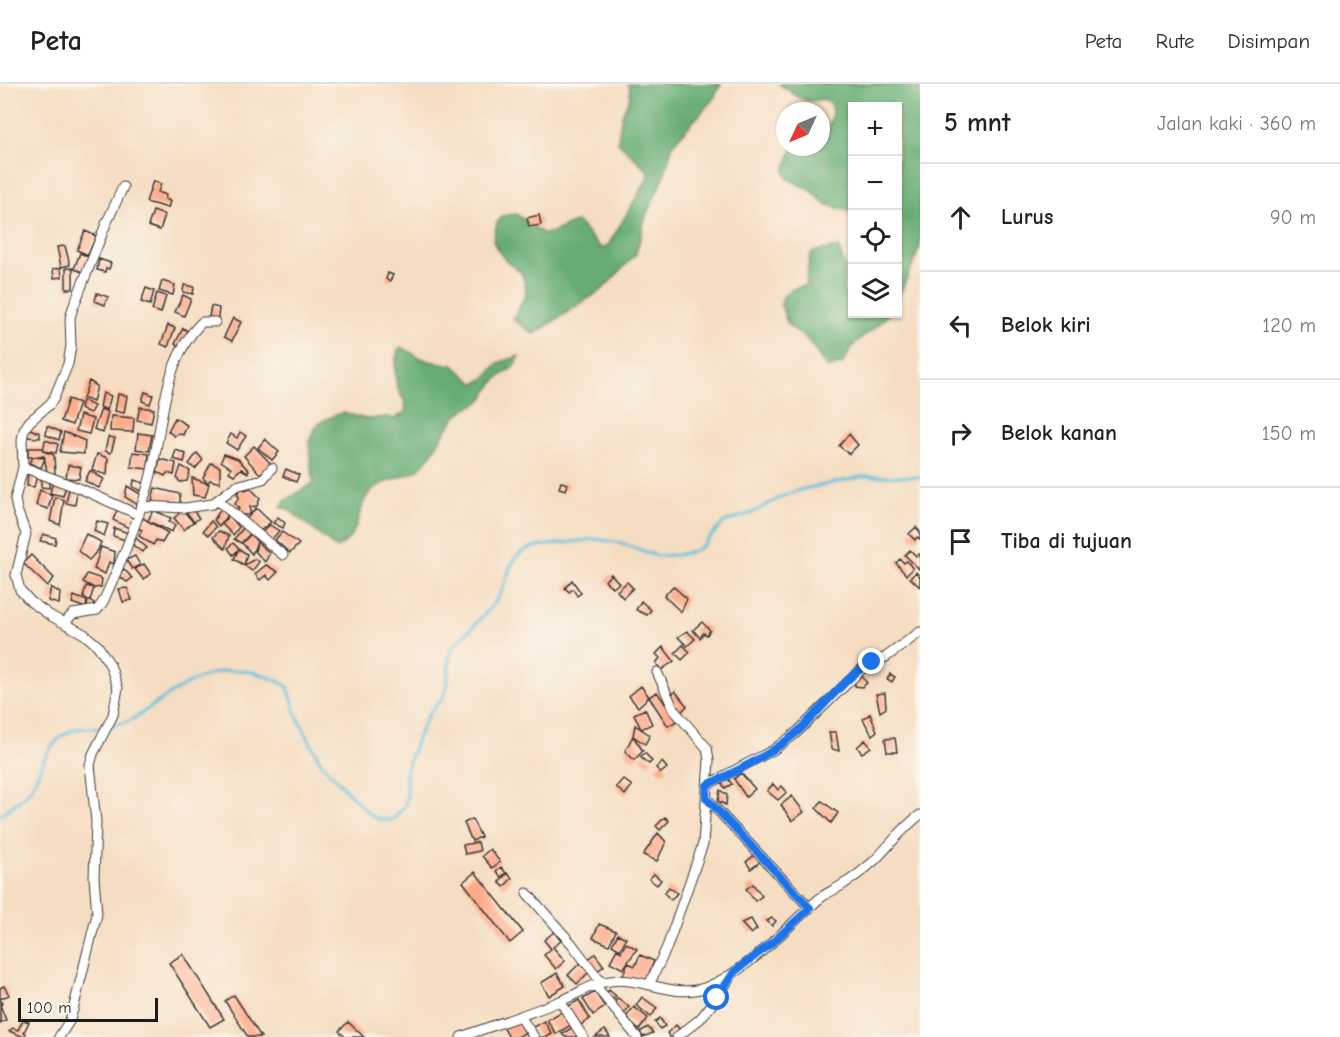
<!DOCTYPE html>
<html lang="id">
<head>
<meta charset="utf-8">
<style>
  body { margin:0; font-family:"Comic Neue",sans-serif; background:#f2f2f2; color:#222 }
  .controls { position:absolute; right:18px; top:18px; display:grid; overflow:hidden; border-radius:0px; box-shadow:0 2px 4px #0004 }
  .controls button { width:54px; height:54px; display:grid; place-items:center; padding:0; border:0; border-bottom:2px solid #e0e0e0; background:#fff; color:#222; font:30px sans-serif }
  .compass { position:absolute; left:776px; top:18px; width:54px; height:54px; border-radius:50%; background:#fff; box-shadow:0 2px 4px #0004; rotate:226deg }
  .scale { position:absolute; left:18px; bottom:15px; width:140px; box-sizing:border-box; padding-left:6px; border:3px solid #1c1c1c; border-top:0; font-size:16px; line-height:21px; white-space:nowrap; color:#1c1c1c; -webkit-text-stroke:4px #fbf7ec; paint-order:stroke }
  .stop { position:absolute; width:18px; height:18px; margin:-14px; border:4px solid #1a73e8; border-radius:50%; background:#fff }
  .stop.end { background:#1a73e8; border-color:#fff; box-shadow:0 2px 6px #0008 }
  .list { margin:0; padding:0; list-style:none }
  h2 { display:flex; justify-content:space-between; align-items:center; height:78px; margin:0; padding:0 24px; font-size:26px }
  h2 small { font-size:20px; font-weight:400; color:#767676 }
  .list li { display:grid; grid-template-columns:39px 1fr auto; gap:18px; align-items:center; box-sizing:border-box; height:108px; padding:0 24px; border-top:2px solid #e0e0e0 }
  .list b { display:block; font-size:22px; white-space:nowrap }
  .list em { font-size:20px; font-style:normal; color:#767676 }
  .icon { flex:none; width:33px; height:33px; fill:none; stroke:currentColor; stroke-width:2; stroke-linecap:round; stroke-linejoin:round }
  .map { position:relative; flex:none; width:920px; height:953px; overflow:hidden }
  header { display:flex; align-items:center; gap:36px; box-sizing:border-box; height:84px; padding:0 30px; background:#fff; border-bottom:2px solid #e0e0e0 }
  header strong { font-size:28px }
  nav { display:flex; gap:33px; margin-inline-start:auto; font-size:21px }
  main { display:flex }
  aside { flex:1; background:#fff }
  .map>svg:first-child { display:block }
</style>
</head>
<body>
<header>
<strong>Peta</strong>
<nav><a>Peta</a><a>Rute</a><a>Disimpan</a></nav>
</header>
<main>
<div class="map">
<svg width="920" height="953" viewBox="0 0 920 953">
  <rect width="100%" height="100%" fill="#fbf7ec"/>
  <filter id="ink" filterUnits="userSpaceOnUse"><feTurbulence type="fractalNoise" baseFrequency=".0167" numOctaves="2"/><feDisplacementMap in="SourceGraphic" scale="12" xChannelSelector="R" yChannelSelector="G"/><feConvolveMatrix kernelMatrix="1 2 1 2 8 2 1 2 1" color-interpolation-filters="sRGB"/></filter>
  <filter id="wash" filterUnits="userSpaceOnUse"><feTurbulence type="fractalNoise" baseFrequency=".008" numOctaves="4" result="noise"/><feDisplacementMap in="SourceGraphic" scale="24" xChannelSelector="R" yChannelSelector="G"/><feGaussianBlur stdDeviation="1.35" result="paint"/><feColorMatrix in="noise" values="0 0 0 0 0 0 0 0 0 0 0 0 0 0 0 0 0 1.4 0 .05"/><feComposite in="paint" operator="in"/></filter>
  <g filter="url(#wash)">
    <rect width="100%" height="100%" fill="#f5ddc1"/>
    <path fill="#66ac73" stroke="#416448" stroke-width="1.5" d="M628,0H721L714,14L673,60L663,95L646,131L636,170L603,205L534,250L513,235C522,213 532,215 521,188C508,181 499,170 493,157L497,139L502,132L516,130L544,150C556,149 565,140 577,138L602,165L609,160L647,96L648,87L618,58C619,48 620,37 623,28C628,17 633,12 628,0Z
      M779,0H920V163L898,215V22H852V128L825,120L812,107L788,95L784,88L793,63H821V54L827,51L832,29L831,20L823,15C801,21 796,10 779,0Z
      M838,163L845,182L843,208L850,213L852,211V230H889L872,246L855,259L842,280L827,284L809,257L788,241L781,221L783,213L791,206L806,201C808,190 807,178 812,168Z
      M402,263L418,273L429,277L453,281L475,300L485,294L498,279L519,272C517,286 502,288 495,297C489,304 485,314 478,319C473,323 466,323 462,327C442,344 436,371 417,386C403,396 383,395 371,407C355,423 363,452 336,464L288,425L281,423L286,416L313,399C312,375 300,350 326,335C332,333 337,329 344,329C352,330 359,334 367,335C378,336 382,330 394,335L405,328C408,317 401,314 398,305C393,291 395,279 398,265Z"/>
    <g fill="none" stroke-linecap="round" stroke-linejoin="round">
      <path stroke="#5cbedb" stroke-width="3" d="M0,731C12,722 27,713 33,700C43,681 43,669 61,653C73,643 85,644 99,644C108,643 118,640 126,638C138,634 150,623 161,616C204,587 239,573 288,603L297,632L321,679L369,730C378,736 384,737 394,735L405,721L407,712L406,686L418,652L429,629L443,614L446,606L450,571L453,563C467,548 483,534 495,518C512,496 503,473 533,463L595,455L621,459L657,472L677,471L694,467L702,462L724,438L752,429L783,412L799,406L866,392L920,393"/>
    </g>
    <g id="blocks">
      <path fill="#feab8c" d="M153,97L161,100L158,108L166,111L165,115L170,117L168,124L146,118Z
        M153,127L165,131L160,146L148,142Z
        M539,131L541,141L529,143L527,134Z
        M85,147L96,152L88,171L77,166Z
        M65,162L70,181L61,183L57,163Z
        M80,169L89,173L83,188L74,185Z
        M99,175L111,179L109,185L106,184L105,188L97,186Z
        M61,184L62,193L54,194L53,185Z
        M66,184H73V205H66Z
        M388,189L393,191L390,197L386,195Z
        M162,197L175,201L173,211L159,207Z
        M184,201L194,203L193,210L183,208Z
        M146,204L154,207L150,221L141,218Z
        M97,209L108,213L105,221L95,217Z
        M157,209L166,212L161,229L152,226Z
        M183,211L191,215L184,232L175,228Z
        M211,222L219,224L218,234L209,233Z
        M233,234L241,238L232,257L224,253Z
        M168,241L175,244L168,263L161,260Z
        M183,244L188,247L181,263L175,260Z
        M89,297L97,302L93,318L83,314Z
        M145,308L153,311L150,320L142,317Z
        M103,309L111,312L107,326L100,323Z
        M118,310L127,312L124,329L115,327Z
        M68,315L79,319L72,341L61,337Z
        M82,316L94,322L90,329L80,325Z
        M140,323L154,325L151,339L137,336Z
        M101,325L108,328L103,349L94,345Z
        M80,331L93,335L89,350L76,347Z
        M111,332L134,334L133,348L110,347Z
        M175,334L187,341L183,351L178,349L174,352L168,347Z
        M47,342L61,348L59,356L46,351Z
        M28,344L40,349V354L26,353Z
        M64,348L85,357L84,370L60,368Z
        M240,348L246,352L237,366L226,359L231,350L237,354Z
        M138,349L152,351L149,367L136,365Z
        M849,350L858,361L849,370L839,362Z
        M108,353L115,354L111,369L105,367Z
        M265,355L279,368L272,376L258,364Z
        M45,356L58,360L56,369L43,367L54,371L55,390L47,388L44,372L28,373V364H42L43,367Z
        M254,362L271,380L260,390L244,372Z
        M176,366L186,370L184,378L173,375Z
        M133,368L149,370L148,385L131,383Z
        M197,369L203,376L195,385L189,380Z
        M97,370L108,374L107,391L92,386Z
        M224,370L238,375L249,387L248,389L241,385L234,391L229,388L231,384L221,377Z
        M33,373L45,374L41,384L29,379Z
        M160,375L176,379L174,391L167,389L165,392L157,388Z
        M211,379L220,383V399L210,396L208,399L203,394Z
        M68,381L81,383L79,395L66,394Z
        M181,382L190,387L187,397L180,398L177,394Z
        M286,385L299,391L296,398L283,392Z
        M28,387L37,392L34,403L27,402Z
        M90,387L104,395L99,404L85,397Z
        M41,392L50,395L49,404L41,403Z
        M192,394L209,400L205,413L193,411Z
        M134,396L147,400L144,408L133,403Z
        M53,397L66,401L63,412L50,409Z
        M561,398L568,400L566,406L559,404Z
        M127,402L142,411L138,421L125,413Z
        M241,403L245,406L250,404L260,414L257,422L250,423V431L256,424L271,438L260,447L246,435L250,431H242L237,427L239,425L235,420L239,413L237,410Z
        M155,404L180,410V421L156,419L152,416Z
        M69,405L77,407L75,421L66,419Z
        M40,406L52,411L48,425L36,421Z
        M55,413L64,416L60,441L50,437Z
        M222,423L228,430L219,442L214,436Z
        M118,424L135,432L129,444L113,436Z
        M192,425L199,434L194,438L187,429Z
        M153,426L171,434L169,438L175,441L172,448L148,437Z
        M183,426L193,438L184,446L174,434Z
        M229,431L239,443L233,451L222,440Z
        M278,433L285,439L283,444L273,439Z
        M143,434L168,449L162,459L156,456L153,461L139,452L142,446L137,444Z
        M97,437L108,440L104,452L94,447Z
        M211,437L216,443L209,451L203,447Z
        M270,441L279,447L270,457L262,448Z
        M244,443L250,450L241,459L234,455Z
        M916,443L920,448V455L917,453L915,456L909,450Z
        M114,444L128,449L125,456L113,452Z
        M219,447L229,452L225,465L213,453Z
        M282,448L299,460L290,469L275,456Z
        M43,450L56,454L55,460L40,457Z
        M86,450L101,458L98,466L89,476L78,467Z
        M251,450L257,458L252,470L242,459Z
        M136,454L147,464L142,468L133,461Z
        M257,458L270,469L265,478L255,467Z
        M233,459L239,465L233,471L228,464Z
        M101,463L115,468L114,480L109,478L105,490L94,485Z
        M239,465L247,470L244,481L234,475Z
        M910,466L916,472L919,470L920,471V486L905,471Z
        M31,471L54,494L47,502L23,479Z
        M135,472L140,481L132,485L126,476Z
        M255,475L259,478L252,487L244,481Z
        M900,475L904,479L907,477L913,485L906,491L896,479Z
        M144,480L151,490L143,495L135,485Z
        M266,481L278,488L270,496L266,491L260,496L255,490Z
        M124,485L132,494L127,498L117,491Z
        M916,488L920,493V503L910,494Z
        M87,490L102,495L101,503L94,504L83,498Z
        M611,490L619,499L613,504L605,497Z
        M572,496L581,509L577,512L573,505L569,508L565,504Z
        M627,498L633,504L623,514L617,507Z
        M86,502L94,504L90,516H88L94,519L93,525L87,522L88,516L83,513Z
        M673,502L687,515L681,528L664,512Z
        M51,503L60,509L59,520L48,517Z
        M127,504L132,516L123,518L119,505Z
        M74,512L87,517L86,524L72,519Z
        M641,517L651,526L647,531L636,526Z
        M702,538L710,546L707,551L703,549L700,554L693,546Z
        M687,547L695,555L687,562L678,553Z
        M683,561L690,568L682,576L675,569Z
        M663,563L674,577L661,586L656,579L660,574L656,570Z
        M890,590L895,593L892,598L887,595Z
        M861,591L867,599L862,603L855,602V596Z
        M641,602L649,613L657,608L677,637L668,642L649,613L638,623L629,612Z
        M675,607L687,622L680,629L671,612Z
        M885,609L886,624L880,628L876,610Z
        M645,625L652,640L641,645L650,651L645,660L633,652L635,641L641,645L634,630Z
        M870,630L877,647L872,651L863,635Z
        M829,648H836L839,667L832,665Z
        M633,652L643,667L634,676L625,667Z
        M895,654L897,668H887L885,655Z
        M865,656L871,663L862,669L857,663Z
        M645,669L652,677L649,680L640,673Z
        M662,678L667,684L661,689L656,684Z
        M741,689L755,705L746,713L734,695Z
        M623,695L632,702L625,711L616,703Z
        M728,695L732,700L725,704L721,698Z
        M773,700L778,706L782,702L787,708L778,716L767,707Z
        M720,706L727,711L726,721L718,717Z
        M792,712L804,728L792,737L781,721Z
        M822,717L838,729L831,739L816,724Z
        M665,733L669,737L660,746L656,742Z
        M472,735L481,753L472,757L464,739Z
        M658,749L666,758L657,777L643,771Z
        M478,758L480,767L465,770L463,761Z
        M490,765L500,778L492,784L482,772Z
        M756,770L762,776L751,785L746,778Z
        M501,783L506,789L501,793L496,787Z
        M475,788L523,848L510,859L463,798Z
        M507,789L512,794L504,803L499,798Z
        M654,790L661,796L657,801L649,795Z
        M753,800L762,812L755,817L746,805Z
        M669,803L677,809L671,816L664,809Z
        M772,834L776,837L772,842L767,837Z
        M751,835L757,845L751,850L741,839Z
        M599,840L616,847L609,861L593,854Z
        M554,848L561,857L553,863L565,877L556,885L544,871L551,865L544,856Z
        M618,850L626,854L620,866L612,861Z
        M626,859L637,865L623,885L610,878L617,865L621,868Z
        M183,870L224,935L210,943L169,879Z
        M595,870L604,882L596,888L587,876Z
        M640,871L654,877L645,900L623,891L628,879L635,882Z
        M580,879L589,888L577,900L568,891Z
        M557,889L565,902L549,912L541,899Z
        M4,902L9,911L0,915L2,920L0,921V904Z
        M609,906L616,912L611,918L604,913Z
        M595,908L605,923L593,931L583,915Z
        M234,911L261,953H248L225,917Z
        M642,913L657,924L651,933L636,921Z
        M618,914L629,923L624,930L612,921Z
        M579,916L590,935L579,942L567,923Z
        M0,921L6,936L0,939Z
        M634,923L648,934L639,946L625,934Z
        M563,927L571,941L556,950L547,936Z
        M660,934L665,942L660,945L655,938Z
        M518,935L525,949L517,953H509L503,943Z
        M23,936L29,938L24,948L26,949L24,953L9,947L13,944L18,946Z
        M544,937L552,950L547,953H539L533,943Z
        M348,938L364,953H345L339,947Z
        M676,941L681,947L674,953H670L667,949Z
        M573,943L579,953H565L562,950Z
        M648,943L653,949L643,953L640,948Z
        M605,946L610,953H595Z"/>
    </g>
  </g>
  <g filter="url(#ink)">
    <use href="#blocks" fill-opacity="0" stroke="#3d3935" stroke-width="1.5"/>
    <g fill="none" stroke-linecap="round" stroke-linejoin="round">
      <g stroke="#3d3935" stroke-width="11">
        <path id="minor" d="M23,383L81,405L139,431
          M218,417L283,471
          M142,422L185,424L212,420L236,402L263,395L272,384
          M64,539L73,530L97,526L103,518C120,481 136,442 148,402C164,348 159,280 202,238H215
          M707,701L773,666L795,650L864,583L886,573L920,548
          M706,714L810,824
          M527,809L572,860L601,898
          M595,901L637,953
          M649,901L667,863L703,760L709,676L707,664L674,626L657,588
          M560,917L583,953
          M520,932L534,953
          M59,953L70,936L74,922L97,830L94,794L96,738L90,681L93,670L113,631L118,604L110,581L98,562L84,550L51,532L31,518L20,506L16,491L26,450L17,426L15,415L23,383L22,356L24,346L29,338L50,320L54,314L68,280L71,262L70,234L73,224L106,140L123,103
          M461,953C494,941 528,930 560,917C577,911 592,899 610,897C644,892 675,917 709,902C752,884 784,845 819,815C826,809 835,806 842,801C854,794 865,785 875,776C890,761 902,744 920,731
          M677,953L700,935L717,914L732,890"/>
      </g>
      <use href="#minor" stroke="#fff" stroke-width="9"/>
    </g>
  </g>
  <g fill="none" stroke-linecap="round" stroke-linejoin="round" filter="url(#ink)">
    <path stroke="#1a73e8" stroke-width="8" d="M717,914L734,888L774,857L810,824L706,714L707,701C737,687 768,672 795,650C817,631 848,589 872,578"/>
  </g>
</svg>
<div class="controls">
<button>+</button>
<button>−</button>
<button><svg class="icon" aria-label="locate" viewBox="0 0 24 24"><circle cx="12" cy="12" r="6"/><path d="M12 2v4M12 18v4M2 12h4M18 12h4"/></svg></button>
<button><svg class="icon" aria-label="layers" viewBox="0 0 24 24"><path d="M12 4l9 5-9 5-9-5zM3 14l9 5 9-5"/></svg></button>
</div>
<svg class="compass" viewBox="-18 -18 36 36"><path d="M0-13l5 13h-10z" fill="#e53935"/><path d="M0 13l5-13h-10z" fill="#767676"/></svg>
<div class="scale">100 m</div>
<div class="stop" style="left:717px;top:914px"></div>
<div class="stop end" style="left:872px;top:578px"></div>
</div>
<aside>
<h2>5 mnt<small>Jalan kaki · 360 m</small></h2>
<ul class="list">
<li><svg class="icon" aria-label="ahead" viewBox="0 0 24 24"><path d="M12 20V5M6 11l6-6 6 6"/></svg><div><b>Lurus</b></div><em>90 m</em></li>
<li><svg class="icon" aria-label="left" viewBox="0 0 24 24"><path d="M17 20v-9H6M10 6l-5 5 5 5"/></svg><div><b>Belok kiri</b></div><em>120 m</em></li>
<li><svg class="icon" aria-label="right" viewBox="0 0 24 24"><path d="M7 20v-9h11M14 6l5 5-5 5"/></svg><div><b>Belok kanan</b></div><em>150 m</em></li>
<li><svg class="icon" aria-label="arrive" viewBox="0 0 24 24"><path d="M6 21V4h12l-3 4 3 4H6"/></svg><div><b>Tiba di tujuan</b></div></li>
</ul>
</aside>
</main>
</body>
</html>
